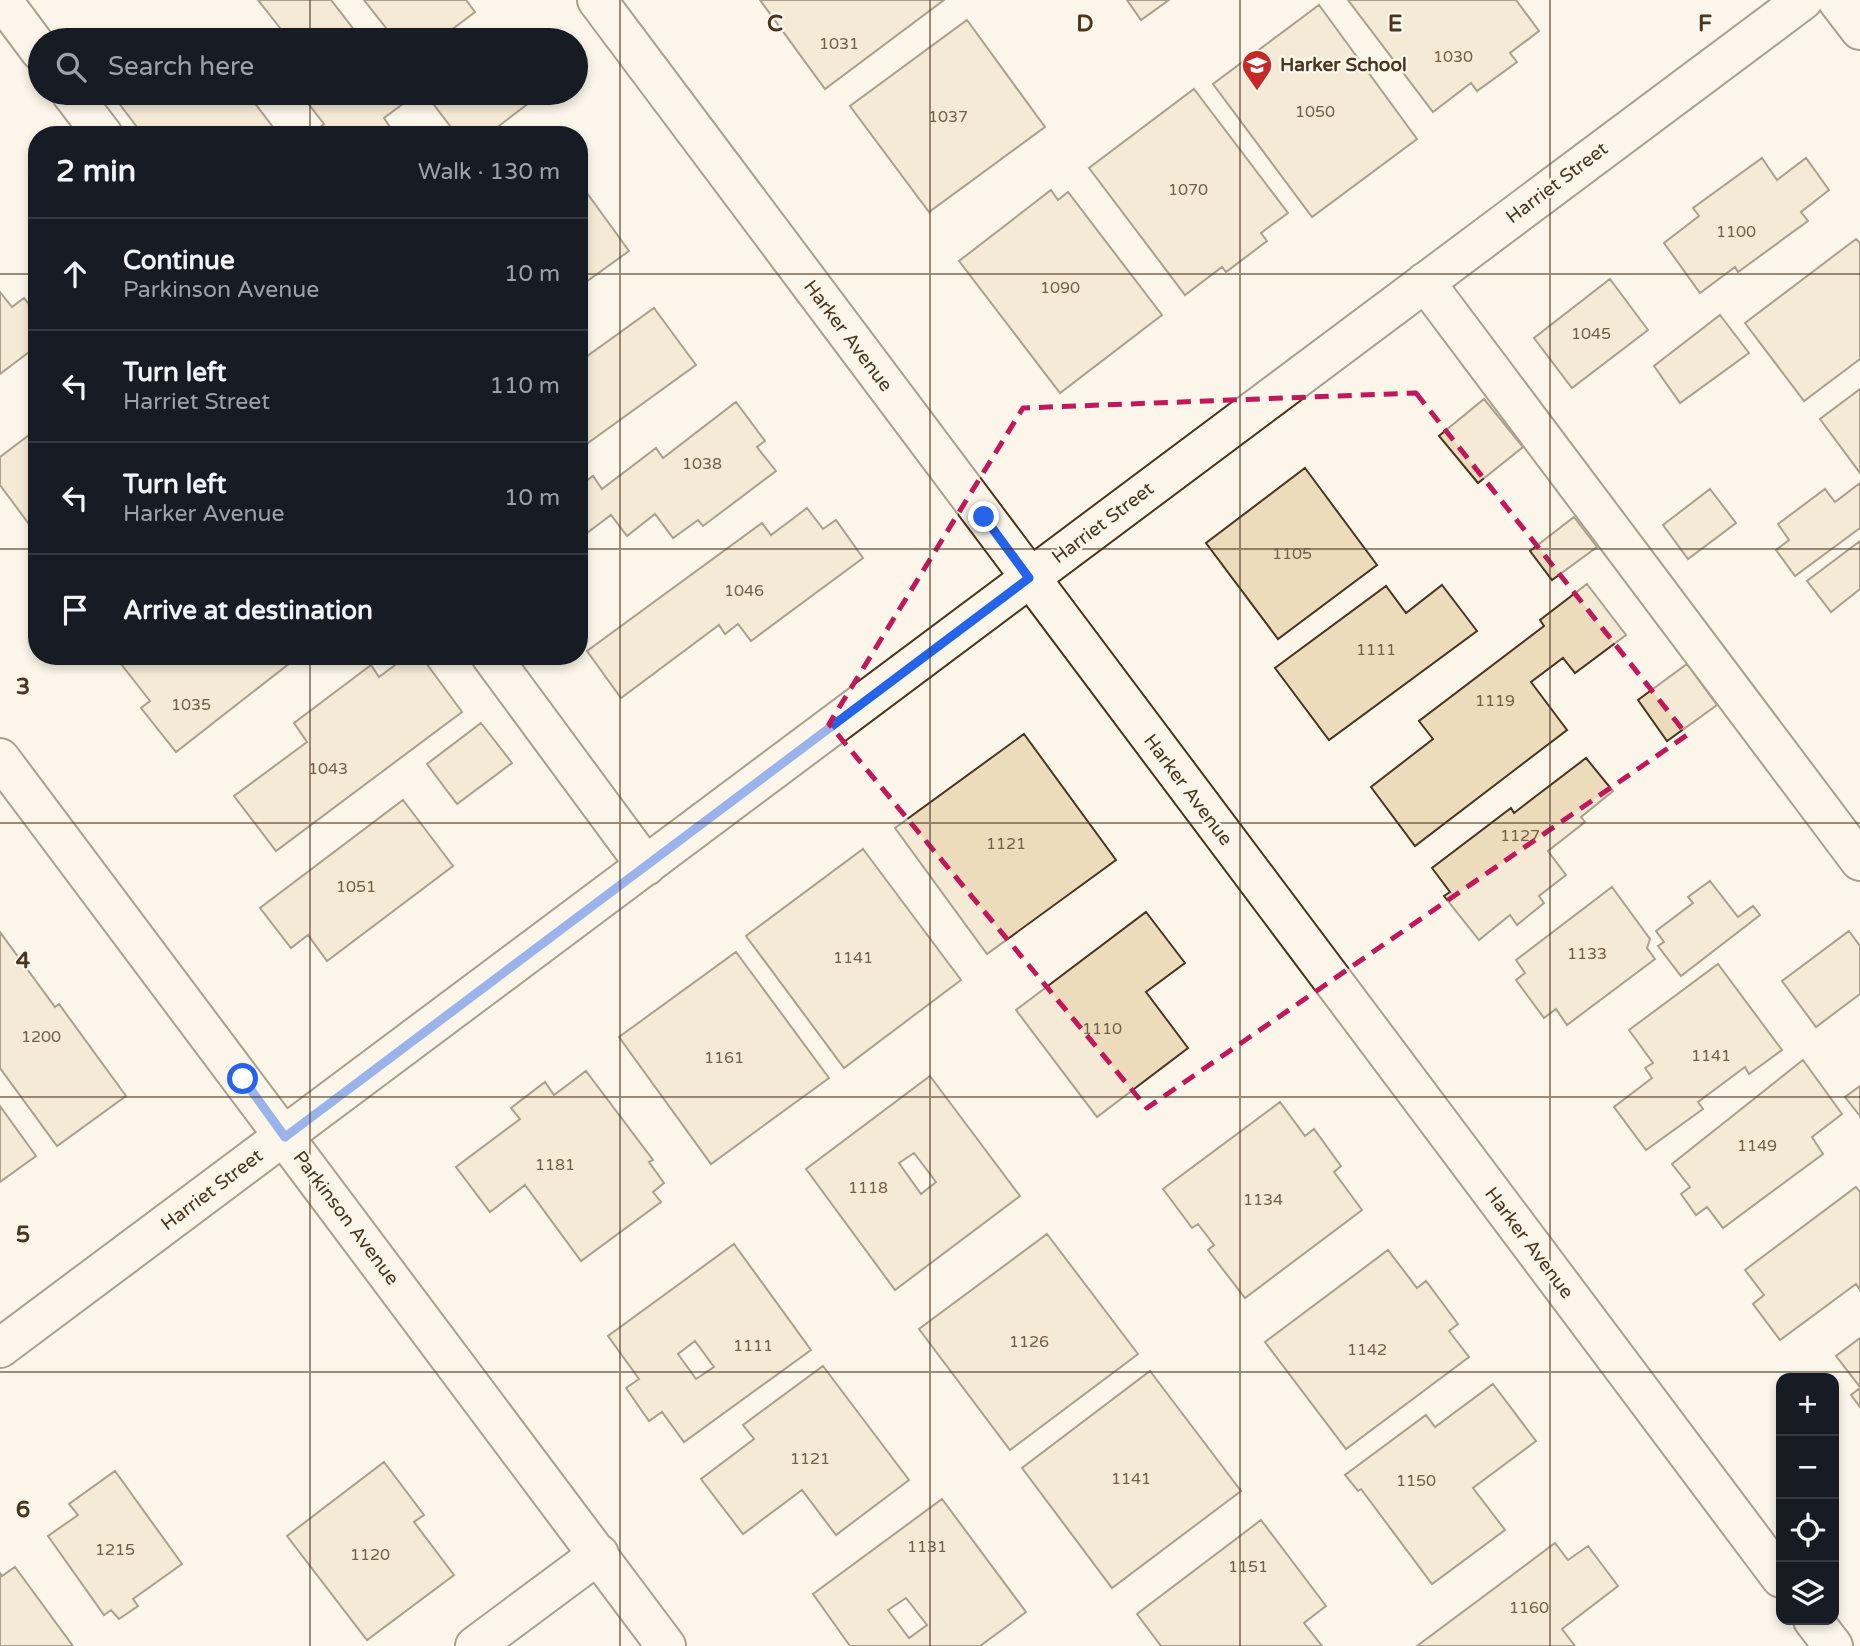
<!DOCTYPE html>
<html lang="en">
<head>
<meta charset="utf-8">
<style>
  body { margin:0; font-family:"Varela Round",sans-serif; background:#20242c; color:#f1f3f6 }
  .controls { position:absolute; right:21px; bottom:21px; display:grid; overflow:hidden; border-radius:14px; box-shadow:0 4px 10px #0003 }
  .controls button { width:63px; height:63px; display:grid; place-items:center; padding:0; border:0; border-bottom:2px solid #363941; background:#171b24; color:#f1f3f6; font:35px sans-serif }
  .stop { position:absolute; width:21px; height:21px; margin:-16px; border:5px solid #2563eb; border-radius:50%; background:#fff }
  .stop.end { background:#2563eb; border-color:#fff; box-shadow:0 2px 7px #0008 }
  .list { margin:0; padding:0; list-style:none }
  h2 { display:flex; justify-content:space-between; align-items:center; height:91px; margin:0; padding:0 28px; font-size:30px }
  h2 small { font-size:23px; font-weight:400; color:#9ea1a6 }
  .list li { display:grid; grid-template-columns:46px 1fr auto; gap:21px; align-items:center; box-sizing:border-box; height:112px; padding:0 28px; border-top:2px solid #363941 }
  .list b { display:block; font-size:26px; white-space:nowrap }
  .list p { margin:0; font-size:23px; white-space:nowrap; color:#9ea1a6 }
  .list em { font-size:23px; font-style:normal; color:#9ea1a6 }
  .icon { flex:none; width:38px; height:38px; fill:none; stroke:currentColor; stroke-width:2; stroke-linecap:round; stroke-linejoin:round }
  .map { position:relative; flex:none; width:1860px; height:1646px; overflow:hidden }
  .search { position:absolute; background:#171b24; box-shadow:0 4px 10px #0003; left:28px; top:28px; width:560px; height:77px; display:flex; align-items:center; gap:18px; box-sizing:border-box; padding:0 24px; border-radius:38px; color:#9ea1a6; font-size:26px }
  .panel { position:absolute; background:#171b24; box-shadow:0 4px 10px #0003; left:28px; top:126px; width:560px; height:539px; border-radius:28px }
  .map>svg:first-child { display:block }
</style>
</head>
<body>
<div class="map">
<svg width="1860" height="1646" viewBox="0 0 1860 1646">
  <rect width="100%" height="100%" fill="#fbf6e9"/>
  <path fill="#ecdcbc" stroke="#4a3520" stroke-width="2" fill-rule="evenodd" d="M258,0H331L362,40H264L280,28Z
    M364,0H466L475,12L438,40H389L382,31L386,28Z
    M760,0H944L825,89Z
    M1127,0H1169L1141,20Z
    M1348,0H1516L1539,31L1510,53L1517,62L1477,91L1471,83L1433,112Z
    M1319,5L1417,139L1312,217L1213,84Z
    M967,20L1045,127L929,212L850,106Z
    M1194,89L1288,213L1261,233L1267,241L1226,272L1222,267L1185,295L1089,168Z
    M122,93H247L279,135H143L115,98Z
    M300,93H402L408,100L384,118L392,130L385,135H310L324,124Z
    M443,93H542L487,135H457L431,101Z
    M1762,158L1777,180L1806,158L1829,190L1801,212L1808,221L1738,272L1735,267L1700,293L1664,243L1699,216L1693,208Z
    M37,169V186L29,175Z
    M579,182L629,251L579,287Z
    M1051,190L1058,200L1068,192L1162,315L1060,393L959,261Z
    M1856,239L1860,243V359L1804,401L1745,323Z
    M1610,279L1648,330L1572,388L1534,338Z
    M0,292L12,307L24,298L37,315V346L0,374Z
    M654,308L696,365L581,448L579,362Z
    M1720,315L1749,353L1680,403L1654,366Z
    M1860,389V473L1820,419Z
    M1484,399L1523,447L1478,483L1439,436Z
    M736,402L765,441L757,447L776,471L703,526L698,520L673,538L655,514L627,536L611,515L579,539V486L593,476L602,489L656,448L663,458Z
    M37,429V535L0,485V457Z
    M1305,468L1377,565L1278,639L1206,543Z
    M1860,483V528L1795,576L1776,550L1789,540L1778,524L1825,489L1835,502Z
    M1710,489L1736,523L1688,559L1663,525Z
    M807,508L823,529L836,520L863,558L751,641L738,624L725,634L719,625L621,698L587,651L762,523L771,535Z
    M1574,517L1597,547L1552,580L1530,551Z
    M1860,541V589L1831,612L1807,581Z
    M1587,584L1626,635L1575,673L1563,658L1531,682L1567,730L1415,846L1371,787L1433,739L1419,721L1544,626L1540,620Z
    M1442,585L1477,631L1329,740L1275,668L1386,586L1406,613Z
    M131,656H299L176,752L141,708L150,701L121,664Z
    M407,656H421L462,712L276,851L234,796L307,742L294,723L371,665L379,677Z
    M1687,664L1717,705L1667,741L1638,700Z
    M481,723L512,763L457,804L427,764Z
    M1024,734L1116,860L987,954L895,828Z
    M1586,758L1613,791L1581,817L1585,822L1548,851L1566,875L1539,896L1544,903L1517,925L1510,915L1479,940L1444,896L1450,892L1432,868L1511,808L1514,813Z
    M403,800L453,866L327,961L308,935L291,948L260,908Z
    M863,849L961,980L844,1068L746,936Z
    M1710,881L1738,917L1753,906L1760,915L1681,976L1658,946L1664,942L1656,931L1693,903L1688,897Z
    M1612,887L1650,939L1647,948L1655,959L1567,1025L1556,1009L1544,1018L1516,980L1525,973L1516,960Z
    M1146,912L1185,963L1146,992L1188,1048L1097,1117L1016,1010Z
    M1849,931L1860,946V994L1816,1027L1782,981Z
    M0,932L55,1007L59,1004L126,1096L57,1146L0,1068Z
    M736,952L829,1078L711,1164L619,1037Z
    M1718,964L1782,1050L1749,1074L1745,1067L1698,1102L1703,1109L1646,1150L1614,1107L1652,1078L1645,1068L1653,1063L1629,1030Z
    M1803,1060L1842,1114L1812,1137L1823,1154L1723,1228L1707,1207L1696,1215L1681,1194L1690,1187L1672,1164Z
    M586,1071L653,1160L649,1162L664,1183L653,1192L661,1202L581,1261L525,1185L490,1212L456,1167L520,1119L511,1108L545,1082L554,1095Z
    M930,1076L1020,1196L895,1290L806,1169ZM914,1153L936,1182L921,1194L899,1163Z
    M1860,1086V1116L1845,1097Z
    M1280,1102L1305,1136L1314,1129L1341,1166L1334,1172L1362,1210L1245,1298L1208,1250L1214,1245L1198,1224L1192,1228L1163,1189Z
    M0,1106L36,1156L0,1182Z
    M1856,1187L1860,1192V1290L1856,1284L1780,1340L1753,1304L1764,1295L1745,1270Z
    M1047,1234L1138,1354L1010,1450L919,1329Z
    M734,1244L811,1350L684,1442L662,1412L649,1421L626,1388L639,1379L608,1336ZM695,1341L714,1367L696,1379L678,1354Z
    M1388,1250L1417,1288L1426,1281L1458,1324L1449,1331L1469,1357L1346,1449L1265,1342Z
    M1860,1338V1387L1836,1356Z
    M823,1366L909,1480L836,1535L802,1490L743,1534L701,1479L754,1439L743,1425Z
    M1150,1371L1241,1491L1112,1588L1022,1468Z
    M1493,1384L1536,1441L1473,1488L1505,1530L1432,1584L1361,1489L1358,1491L1345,1475L1426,1415L1435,1427Z
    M1860,1388V1407L1851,1395Z
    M384,1462L424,1515L414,1522L454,1575L367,1640L287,1536Z
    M115,1471L182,1564L133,1599L138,1606L119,1619L111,1610L104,1615L48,1536L78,1515L69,1504Z
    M942,1499L1026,1612L980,1646H850L813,1594ZM906,1598L927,1625L909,1638L888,1610Z
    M1261,1520L1326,1606L1304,1623L1322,1646H1161L1137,1614Z
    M1555,1543L1568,1560L1588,1546L1618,1586L1562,1629L1575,1646H1417Z
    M15,1567L73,1646H0V1573L2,1576Z"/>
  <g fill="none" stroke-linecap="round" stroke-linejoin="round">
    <g stroke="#4a3520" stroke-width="42">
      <path id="minor" d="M2,0L40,51
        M597,0L1781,1578
        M1837,0L1860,30
        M71,93L103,135
        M1425,282L1860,861
        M491,656L646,866
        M0,758L666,1646
        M0,1348L1803,0
        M1813,1620L1833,1646
        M475,1646L599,1554"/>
    </g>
    <use href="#minor" stroke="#fbf6e9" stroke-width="38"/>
  </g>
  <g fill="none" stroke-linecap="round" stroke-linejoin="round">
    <path stroke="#2563eb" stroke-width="9" d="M243,1079L285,1137L1029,578L984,517"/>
  </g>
  <path d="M0 0H1860V1646H0ZM1416,393L1687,735L1147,1108L829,724L1023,408Z" fill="#fbf6e9" fill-opacity=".55" fill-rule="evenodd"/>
  <path fill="none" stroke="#c2185b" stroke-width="5" stroke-dasharray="14 9" stroke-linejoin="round" d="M1416,393L1687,735L1147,1108L829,724L1023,408Z"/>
  <path fill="none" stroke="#4a3520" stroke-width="2" stroke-opacity="0.55" d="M310,0V40M620,0V1646M930,0V1646M1240,0V1646M1550,0V1646M310,93V135M0,274H37M579,274H1860M0,549H37M579,549H1860M310,656V1646M0,823H1860M0,1097H1860M0,1372H1860"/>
  <defs>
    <g id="school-pin" transform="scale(1.575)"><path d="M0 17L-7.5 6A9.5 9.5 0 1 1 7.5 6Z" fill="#c62828" stroke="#fbf6e9"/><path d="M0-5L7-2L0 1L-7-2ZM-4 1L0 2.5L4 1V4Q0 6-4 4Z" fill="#fff"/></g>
  </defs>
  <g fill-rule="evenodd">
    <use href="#school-pin" x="1257" y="65"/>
  </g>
  <g text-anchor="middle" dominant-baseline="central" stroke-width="5" stroke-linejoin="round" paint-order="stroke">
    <g font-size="16" fill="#725f47">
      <text x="839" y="44">1031</text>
      <text x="1453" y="57">1030</text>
      <text x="1315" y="112">1050</text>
      <text x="948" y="117">1037</text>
      <text x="1188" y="190">1070</text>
      <text x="1736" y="232">1100</text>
      <text x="1060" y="288">1090</text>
      <text x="1591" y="334">1045</text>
      <text x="702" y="464">1038</text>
      <text x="1292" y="554">1105</text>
      <text x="744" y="591">1046</text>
      <text x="1376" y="650">1111</text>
      <text x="1495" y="701">1119</text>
      <text x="191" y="705">1035</text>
      <text x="328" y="769">1043</text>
      <text x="1520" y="836">1127</text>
      <text x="1006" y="844">1121</text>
      <text x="356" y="887">1051</text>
      <text x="1587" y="954">1133</text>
      <text x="853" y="958">1141</text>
      <text x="1102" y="1029">1110</text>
      <text x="41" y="1037">1200</text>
      <text x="1711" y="1056">1141</text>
      <text x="724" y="1058">1161</text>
      <text x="1757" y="1146">1149</text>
      <text x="555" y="1165">1181</text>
      <text x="868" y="1188">1118</text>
      <text x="1263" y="1200">1134</text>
      <text x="1029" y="1342">1126</text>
      <text x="753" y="1346">1111</text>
      <text x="1367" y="1350">1142</text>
      <text x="810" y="1459">1121</text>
      <text x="1131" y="1479">1141</text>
      <text x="1416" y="1481">1150</text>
      <text x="927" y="1547">1131</text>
      <text x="115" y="1550">1215</text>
      <text x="370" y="1555">1120</text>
      <text x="1248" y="1567">1151</text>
      <text x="1529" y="1608">1160</text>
    </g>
    <g font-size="19" font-weight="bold" fill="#4a3520" stroke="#fbf6e9" text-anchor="start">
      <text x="1280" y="65">Harker School</text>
    </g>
    <g font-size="19" fill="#4a3520" stroke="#fbf6e9">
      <text transform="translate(1557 183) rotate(-37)">Harriet Street</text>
      <text transform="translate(848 336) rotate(53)">Harker Avenue</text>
      <text transform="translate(1103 523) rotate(-37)">Harriet Street</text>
      <text transform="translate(1188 790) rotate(53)">Harker Avenue</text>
      <text transform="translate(212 1190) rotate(-37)">Harriet Street</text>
      <text transform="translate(346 1218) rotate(53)">Parkinson Avenue</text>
      <text transform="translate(1529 1243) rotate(53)">Harker Avenue</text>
    </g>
  </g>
  <g font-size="23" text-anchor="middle" font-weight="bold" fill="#4a3520" stroke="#fbf6e9" stroke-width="5" stroke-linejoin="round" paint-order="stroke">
    <text x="775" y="31">C</text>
    <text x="1085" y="31">D</text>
    <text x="1395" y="31">E</text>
    <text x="1705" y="31">F</text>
    <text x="23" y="694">3</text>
    <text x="23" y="968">4</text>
    <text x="23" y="1242">5</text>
    <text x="23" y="1517">6</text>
  </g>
</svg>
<div class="controls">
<button>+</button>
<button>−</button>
<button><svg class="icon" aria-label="locate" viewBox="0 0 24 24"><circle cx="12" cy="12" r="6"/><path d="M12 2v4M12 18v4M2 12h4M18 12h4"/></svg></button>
<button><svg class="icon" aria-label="layers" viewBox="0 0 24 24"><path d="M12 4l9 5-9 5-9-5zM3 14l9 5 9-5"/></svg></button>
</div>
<div class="stop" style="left:243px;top:1079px"></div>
<div class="stop end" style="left:984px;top:517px"></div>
<div class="search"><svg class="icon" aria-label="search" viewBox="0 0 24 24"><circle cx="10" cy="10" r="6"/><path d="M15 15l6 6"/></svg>Search here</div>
<section class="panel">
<h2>2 min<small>Walk · 130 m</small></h2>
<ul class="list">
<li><svg class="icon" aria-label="ahead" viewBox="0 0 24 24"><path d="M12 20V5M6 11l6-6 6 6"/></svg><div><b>Continue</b><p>Parkinson Avenue</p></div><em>10 m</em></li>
<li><svg class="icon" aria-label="left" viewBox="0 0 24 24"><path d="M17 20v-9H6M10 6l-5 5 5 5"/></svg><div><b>Turn left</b><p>Harriet Street</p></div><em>110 m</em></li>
<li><svg class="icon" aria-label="left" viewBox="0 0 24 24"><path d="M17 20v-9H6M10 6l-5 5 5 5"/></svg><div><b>Turn left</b><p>Harker Avenue</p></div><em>10 m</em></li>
<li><svg class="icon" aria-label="arrive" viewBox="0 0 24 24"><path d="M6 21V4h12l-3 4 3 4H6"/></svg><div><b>Arrive at destination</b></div></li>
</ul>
</section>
</div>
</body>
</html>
